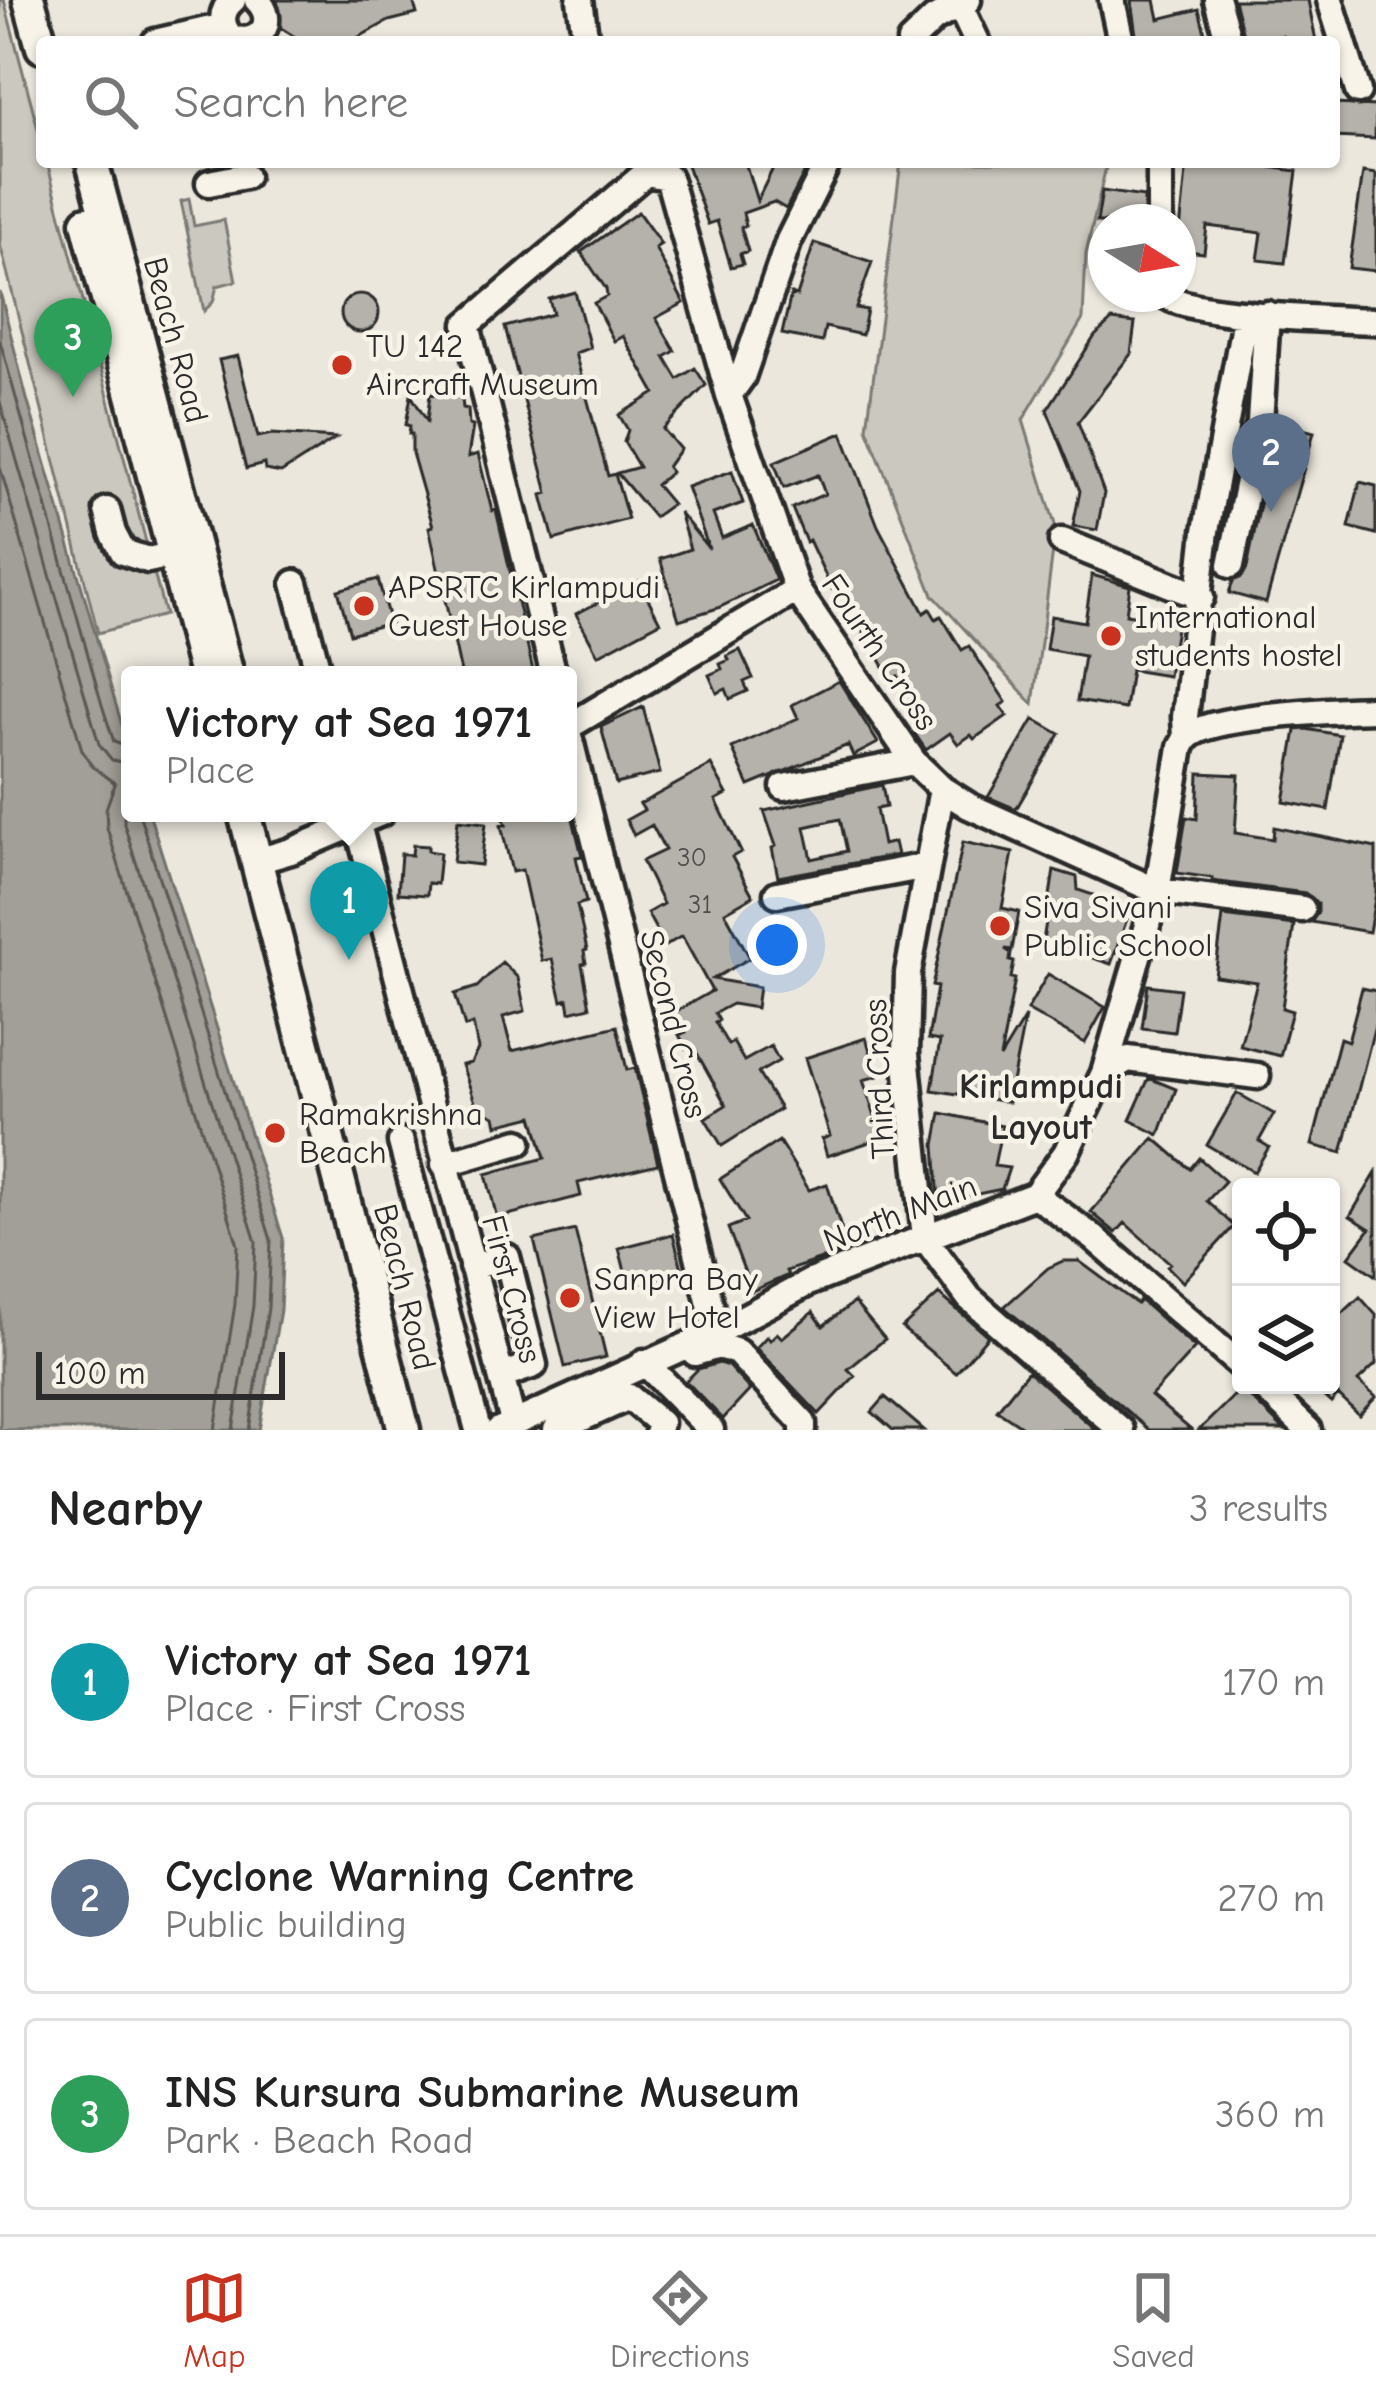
<!DOCTYPE html>
<html lang="en">
<head>
<meta charset="utf-8">
<style>
  body { margin:0; font-family:"Comic Neue",sans-serif; background:#f6f6f6; color:#222 }
  .controls { position:absolute; right:36px; bottom:36px; display:grid; overflow:hidden; border-radius:12px; box-shadow:0 3px 9px #0004 }
  .controls button { width:108px; height:108px; display:grid; place-items:center; padding:0; border:0; border-bottom:3px solid #e0e0e0; background:#fff; color:#222; font:60px sans-serif }
  .compass { position:absolute; left:1088px; top:204px; width:108px; height:108px; border-radius:50%; background:#fff; box-shadow:0 3px 9px #0004; rotate:101deg }
  .scale { position:absolute; left:36px; bottom:30px; width:249px; box-sizing:border-box; padding-left:12px; border:6px solid #2b2b2b; border-top:0; font-size:33px; line-height:42px; white-space:nowrap; color:#2b2b2b; -webkit-text-stroke:9px #f7f3e8; paint-order:stroke }
  .you { position:absolute; left:777px; top:945px; width:42px; height:42px; margin:-30px; border:9px solid #fff; border-radius:50%; background:#1a73e8; box-shadow:0 0 0 18px #1a73e833 }
  .badge { display:grid; place-items:center; width:78px; height:78px; border-radius:50%; background:#c8321e; color:#fff; font-size:39px; font-weight:700 }
  .pin { position:absolute; translate:-50% -99px; filter:drop-shadow(0 3px 6px #0008) }
  .pin::after { content:''; position:absolute; top:63px; width:42px; height:36px; background:inherit; clip-path:polygon(0 0,100% 0,50% 100%) }
  .popup { position:absolute; left:121px; top:666px; width:456px; height:156px; box-sizing:border-box; display:grid; place-content:center; border-radius:12px; background:#fff; filter:drop-shadow(0 3px 9px #0005); font-size:39px; white-space:nowrap; color:#767676 }
  .popup b { font-size:45px; color:#222 }
  .popup::after { content:''; position:absolute; left:50%; top:100%; margin-left:-24px; border:24px solid transparent; border-top-color:#fff }
  .list { margin:0; padding:0; list-style:none }
  h2 { display:flex; justify-content:space-between; align-items:center; height:156px; margin:0; padding:0 48px; font-size:51px }
  h2 small { font-size:39px; font-weight:400; color:#767676 }
  .list li { display:grid; grid-template-columns:78px 1fr auto; gap:36px; align-items:center; box-sizing:border-box; height:192px; margin:0 24px 24px; padding:0 24px; border:3px solid #e0e0e0; border-radius:12px }
  .list b { display:block; font-size:45px; white-space:nowrap }
  .list p { margin:0; font-size:39px; white-space:nowrap; color:#767676 }
  .list em { font-size:39px; font-style:normal; color:#767676 }
  .icon { flex:none; width:66px; height:66px; fill:none; stroke:currentColor; stroke-width:2; stroke-linecap:round; stroke-linejoin:round }
  .map { position:relative; flex:none; width:1376px; height:1430px; overflow:hidden }
  .search { position:absolute; background:#fff; box-shadow:0 3px 9px #0004; left:36px; right:36px; top:36px; height:132px; display:flex; align-items:center; gap:30px; box-sizing:border-box; padding:0 42px; border-radius:12px; color:#767676; font-size:45px }
  .sheet { height:804px; background:#fff }
  nav { display:flex; justify-content:space-around; align-items:center; box-sizing:border-box; height:168px; border-top:3px solid #e0e0e0; background:#fff; font-size:33px; color:#767676 }
  nav a { display:grid; justify-items:center; gap:6px }
  nav .on { color:#c8321e }
  .map>svg:first-child { display:block }
</style>
</head>
<body>
<div class="map">
<svg width="1376" height="1430" viewBox="0 0 1376 1430">
  <rect width="100%" height="100%" fill="#ebe7dd"/>
  <filter id="ink" filterUnits="userSpaceOnUse"><feTurbulence type="fractalNoise" baseFrequency=".00833" numOctaves="2"/><feDisplacementMap in="SourceGraphic" scale="24" xChannelSelector="R" yChannelSelector="G"/><feConvolveMatrix kernelMatrix="1 2 1 2 8 2 1 2 1" color-interpolation-filters="sRGB"/></filter>
  <g filter="url(#ink)">
    <path fill="#cbc8bf" stroke="#7b7a75" stroke-width="3" d="M0,0H4L42,144V162H47L165,615L98,633L0,244Z
      M901,162H1107L1086,254L1083,319L1023,420L1056,528L1033,704L933,595L867,428Z
      M189,199L194,226L224,220L236,281L217,286L213,302L204,311L181,201Z"/>
    <path fill="#a29f98" stroke="#72716c" stroke-width="3" d="M0,292L27,399L130,753V813H149L283,1238L280,1310L259,1430H0Z"/>
    <g fill="none" stroke-linecap="round" stroke-linejoin="round">
      <path stroke="#5b5957" stroke-width="3" d="M0,341L102,705L114,742L130,748
        M0,402L99,744L112,760L130,764
        M0,467L82,750L92,766L115,783L106,809L107,828L238,1245L235,1304L215,1430
        M130,797L124,809V824L256,1242L253,1306L233,1430
        M139,813L271,1240L268,1308L249,1430"/>
    </g>
    <path fill="#b5b2ab" stroke="#2b2b2b" stroke-width="3" fill-rule="evenodd" d="M277,0H413L417,14L389,21L355,39L303,42L281,28Z
      M1131,0H1155L1159,19L1199,9L1206,37L1184,42H1171L1170,38L1137,42Z
      M1234,0H1308L1316,41L1284,42L1282,36L1245,42Z
      M1334,104L1376,106L1375,139L1334,137Z
      M686,162H745L757,201L776,162H810L786,209L774,202L743,213L746,226L741,227L748,251L740,254L743,264L731,267L717,221L708,224Z
      M1187,162H1254V165L1297,171L1285,263L1258,260L1262,233L1207,226L1204,253L1178,250Z
      M1363,172L1376,174V271L1349,268Z
      M1102,191L1144,197V222H1097Z
      M638,212L661,244L655,248L684,303L656,318L675,351L665,357L678,379L695,368L706,385L663,429L680,449L667,467L671,472L656,485L672,504L654,517L617,473L639,467L624,442L628,430L619,415L655,393L623,336L614,341L594,303L607,296L606,289L581,252Z
      M814,243L872,262L856,308L867,310L862,335L825,327L822,342L782,334L791,294L797,296Z
      M575,292L590,348L575,353L608,476L615,474L628,519L554,540L542,495L548,493L505,327L553,314L549,299Z
      M341 313a19 19 0 1 1 38 0a19 19 0 1 1-38 0Z
      M1112,320L1135,323L1131,354L1078,422L1104,493L1097,530L1073,526L1080,491L1047,410L1095,336Z
      M238,356L258,437L272,434L336,438L281,473L265,470L264,464L246,469L219,360Z
      M440,380L460,383L463,408L468,409L469,425L473,426L468,457L478,454L492,511L496,510L534,675L461,673L429,527L433,526L412,453V434H409L410,426L406,425L411,395L427,421L430,394L437,395Z
      M1277,422L1314,432L1266,603L1229,593L1233,581L1242,577L1247,568Z
      M842,433L878,526L924,613L930,609L936,619L941,616L962,650L969,646L1006,702L1000,706L1007,716L974,739L971,735L958,744L950,733L926,750L915,734L927,726L898,676L892,680L837,586L832,589L809,540L806,542L792,508L825,494L818,475L784,488L774,462Z
      M732,471L743,503L713,514L722,538L753,525L776,580L718,608L679,620L660,559L690,549L679,512L709,549L687,487Z
      M1360,482L1376,486V534L1349,527Z
      M1092,575L1130,586L1126,614L1177,622L1168,676L1131,670L1125,709L1077,701L1084,656L1046,649L1051,616L1085,622Z
      M378,579L390,623L350,634L338,590Z
      M639,581L660,622L598,655L576,614Z
      M740,650L753,678L744,682L748,691L730,699L726,689L717,693L709,675L722,669L720,664L729,660L727,656Z
      M839,681L878,743L853,756L848,745L749,786L732,748L798,718L792,705Z
      M643,707L660,773L616,784L601,727Z
      M1034,719L1060,734L1016,809L988,797Z
      M1306,729L1340,735L1328,810L1284,802L1296,730Z
      M711,765L727,794L716,800L741,852L732,857L753,896L725,912L750,958L713,979L759,987L756,1008L732,1004L715,1013L719,1020L715,1022L728,1045L733,1042L744,1061L771,1046L779,1061L758,1073L780,1109L722,1146L705,1118L726,1105L693,1046L687,1049L679,1035L686,1032L675,1012L712,991L682,936L665,946L647,913L663,904L642,861L665,850L652,825L634,835L626,820L644,810L640,804Z
      M1199,773L1239,775L1235,833L1273,839L1274,827L1376,848V893L1369,932L1311,922L1318,912V904L1305,893L1212,881V878L1177,873L1186,817L1197,819Z
      M882,785L886,807L876,809L883,845L894,842L897,855L778,877L772,848L776,846L764,811ZM840,819L847,851L812,859L805,827Z
      M571,811L582,856L576,857L586,902L577,905L587,950L584,951L586,963L582,964L590,1007L570,1012L568,999L562,1001L552,959L542,961L522,870L512,872L501,825H506L502,813Z
      M458,820L486,823L481,865L453,862Z
      M963,842L1013,853L1002,908L1019,912L1012,950L1005,949L1011,953L1010,961L1014,962L1011,978L1015,979L1000,1058L1025,1017L1008,1102L932,1090L940,1041L928,1039L937,987L932,986Z
      M413,845L428,846V851L440,853L437,884L428,883L427,895L398,893L401,854L412,855Z
      M1054,870L1077,877L1078,890L1131,908L1111,964L1069,950L1068,957L1041,954Z
      M1223,916L1294,925L1282,1008L1292,1011L1280,1056L1240,1046L1257,982L1215,976Z
      M502,962L518,978L525,1011L503,1017L512,1051L617,1026L627,1070L635,1068L658,1164L578,1183L581,1196L497,1218L486,1174L545,1158L533,1116L497,1125L495,1116L477,1108L462,1065L471,1063L478,1049L473,1024L465,1027L455,994L477,987Z
      M1048,974L1105,1007L1085,1043L1027,1010Z
      M1148,985L1180,989L1174,1032L1142,1028Z
      M1362,988L1376,991V1021L1342,1153L1312,1145L1340,1038L1348,1041Z
      M866,1038L878,1076L863,1080L882,1138L827,1156L822,1139L830,1136L805,1058Z
      M1149,1078L1176,1089L1159,1135L1130,1120Z
      M1237,1093L1274,1114L1259,1141L1269,1147L1254,1172L1207,1145Z
      M941,1113L1002,1126L994,1166L1009,1168L1002,1189L939,1202L935,1145Z
      M1154,1138L1190,1169L1199,1158L1225,1181L1207,1201L1234,1226L1183,1282L1167,1266L1170,1263L1125,1223L1116,1233L1091,1212Z
      M779,1141L809,1190L827,1184L848,1250L786,1271L788,1275L752,1291L728,1228L746,1221L720,1179Z
      M1376,1173V1276L1349,1257L1370,1229L1350,1216Z
      M575,1230L606,1357L565,1367L534,1240Z
      M673,1234L683,1273L629,1287L619,1248Z
      M1063,1261H1079L1137,1304L1140,1300L1195,1348L1151,1396L1191,1430H1149L1004,1307L1048,1268Z
      M939,1294L988,1336L956,1373L902,1328Z
      M1360,1297L1376,1315V1364L1358,1381L1376,1397L1359,1415L1338,1395L1331,1403L1311,1385H1331V1324Z
      M854,1302L885,1339L848,1369L855,1376L819,1414L756,1348L767,1336L770,1340L777,1333L782,1338L813,1312L823,1326Z
      M719,1363L728,1366L750,1390L723,1419L686,1381L698,1369Z
      M1028,1371L1096,1430H1027L997,1410Z
      M1244,1386L1250,1397L1284,1430H1199Z
      M885,1397L924,1430H893L872,1412Z"/>
    <g fill="none" stroke-linecap="round" stroke-linejoin="round">
      <g stroke="#2b2b2b" stroke-width="33">
        <path id="minor" d="M233,0C220,11 220,26 232,38C260,47 278,21 257,0
          M580,0L586,42
          M1112,0L1121,42
          M1217,0L1229,42
          M1330,0L1358,91
          M959,4L977,42
          M155,42L224,26
          M910,42L934,19L968,0
          M1160,162V222
          M209,183L245,176
          M1164,294C1189,317 1336,319 1376,321
          M729,395L742,377L789,240L828,162
          M107,510L113,533L123,552L148,560L171,555
          M1062,541L1201,597
          M1231,565L1260,422L1267,314
          M295,583L319,675
          M554,675L467,325L646,173L668,177L729,395L797,590L914,762L942,789L969,806L1157,891L1302,909
          M568,727L797,590
          M568,732L717,1332
          M1186,738L1185,717L1206,531L1246,313
          M784,787L914,762
          M942,789L908,973L906,1054L925,1238L969,1298L1121,1430
          M355,813L513,1422
          M257,861L291,851L381,813
          M777,894L927,866
          M1104,1073L1128,1059L1257,1076
          M401,1142L478,1430
          M444,1164L519,1142
          M1035,1195L1094,1238L1241,1366
          M472,1267L507,1257L534,1365L501,1376
          M695,1353L719,1346L737,1352L803,1423V1430
          M644,1362L711,1430
          M1261,1385L1308,1430
          M499,1430L717,1332L810,1282L1035,1195L1066,1153L1104,1073L1157,891L1181,747C1185,740 1186,737 1193,733C1223,715 1338,710 1376,709
          M556,1430L629,1397L660,1423L658,1430"/>
      </g>
      <g stroke="#2b2b2b" stroke-width="39">
        <path id="major" d="M29,0L42,47
          M92,162L228,675
          M87,222L205,675
          M244,813L404,1430"/>
      </g>
      <use href="#minor" stroke="#f7f3e8" stroke-width="24"/>
      <use href="#major" stroke="#f7f3e8" stroke-width="30"/>
    </g>
  </g>
  <g fill="#c8321e" stroke="#f7f3e8" stroke-width="4.5">
    <circle cx="342" cy="365" r="12"/>
    <circle cx="364" cy="606" r="12"/>
    <circle cx="1111" cy="636" r="12"/>
    <circle cx="1000" cy="926" r="12"/>
    <circle cx="275" cy="1133" r="12"/>
    <circle cx="570" cy="1298" r="12"/>
  </g>
  <g text-anchor="middle" dominant-baseline="central" stroke-width="9" stroke-linejoin="round" paint-order="stroke">
    <g font-size="27" fill="#4e4d4b">
      <text x="692" y="857">30</text>
      <text x="700" y="904">31</text>
    </g>
    <g font-size="33" fill="#2b2b2b" stroke="#f7f3e8">
      <text transform="translate(176 340) rotate(75)">Beach Road</text>
      <text transform="translate(880 652) rotate(56)">Fourth Cross</text>
      <text transform="translate(674 1024) rotate(76)">Second Cross</text>
      <text transform="translate(879 1079) rotate(-93)">Third Cross</text>
      <text transform="translate(900 1213) rotate(-21)">North Main</text>
      <text transform="translate(405 1287) rotate(76)">Beach Road</text>
      <text transform="translate(512 1289) rotate(75)">First Cross</text>
    </g>
    <g font-size="33" fill="#2b2b2b" stroke="#f7f3e8" text-anchor="start">
      <text x="366" y="346">TU 142<tspan x="366" dy="38">Aircraft Museum</tspan></text>
      <text x="388" y="587">APSRTC Kirlampudi<tspan x="388" dy="38">Guest House</tspan></text>
      <text x="1135" y="617">International<tspan x="1135" dy="38">students hostel</tspan></text>
      <text x="1024" y="907">Siva Sivani<tspan x="1024" dy="38">Public School</tspan></text>
      <text x="299" y="1114">Ramakrishna<tspan x="299" dy="38">Beach</tspan></text>
      <text x="594" y="1279">Sanpra Bay<tspan x="594" dy="38">View Hotel</tspan></text>
    </g>
    <g font-size="36" font-weight="bold" fill="#2b2b2b" stroke="#f7f3e8">
      <text x="1041" y="1086">Kirlampudi<tspan x="1041" dy="41">Layout</tspan></text>
    </g>
  </g>
</svg>
<div class="controls">
<button><svg class="icon" aria-label="locate" viewBox="0 0 24 24"><circle cx="12" cy="12" r="6"/><path d="M12 2v4M12 18v4M2 12h4M18 12h4"/></svg></button>
<button><svg class="icon" aria-label="layers" viewBox="0 0 24 24"><path d="M12 4l9 5-9 5-9-5zM3 14l9 5 9-5"/></svg></button>
</div>
<svg class="compass" viewBox="-18 -18 36 36"><path d="M0-13l5 13h-10z" fill="#e53935"/><path d="M0 13l5-13h-10z" fill="#767676"/></svg>
<div class="scale">100 m</div>
<div class="you"></div>
<div class="pin badge" style="left:349px;top:960px;background:#0f9aa8">1</div>
<div class="popup"><b>Victory at Sea 1971</b>Place</div>
<div class="pin badge" style="left:1271px;top:512px;background:#5c6f8a">2</div>
<div class="pin badge" style="left:73px;top:397px;background:#2e9e5b">3</div>
<div class="search"><svg class="icon" aria-label="search" viewBox="0 0 24 24"><circle cx="10" cy="10" r="6"/><path d="M15 15l6 6"/></svg>Search here</div>
</div>
<section class="sheet">
<h2>Nearby<small>3 results</small></h2>
<ul class="list">
<li><span class="badge" style="background:#0f9aa8">1</span><div><b>Victory at Sea 1971</b><p>Place · First Cross</p></div><em>170 m</em></li>
<li><span class="badge" style="background:#5c6f8a">2</span><div><b>Cyclone Warning Centre</b><p>Public building</p></div><em>270 m</em></li>
<li><span class="badge" style="background:#2e9e5b">3</span><div><b>INS Kursura Submarine Museum</b><p>Park · Beach Road</p></div><em>360 m</em></li>
</ul>
</section>
<nav>
<a class="on"><svg class="icon" aria-label="map" viewBox="0 0 24 24"><path d="M3 6l6-2 6 2 6-2v14l-6 2-6-2-6 2zM9 4v14M15 6v14"/></svg>Map</a>
<a><svg class="icon" aria-label="directions" viewBox="0 0 24 24"><path d="M12 3l9 9-9 9-9-9zM9 14v-3h6M13 9l2 2-2 2"/></svg>Directions</a>
<a><svg class="icon" aria-label="saved" viewBox="0 0 24 24"><path d="M7 4h10v16l-5-4-5 4z"/></svg>Saved</a>
</nav>
</body>
</html>
